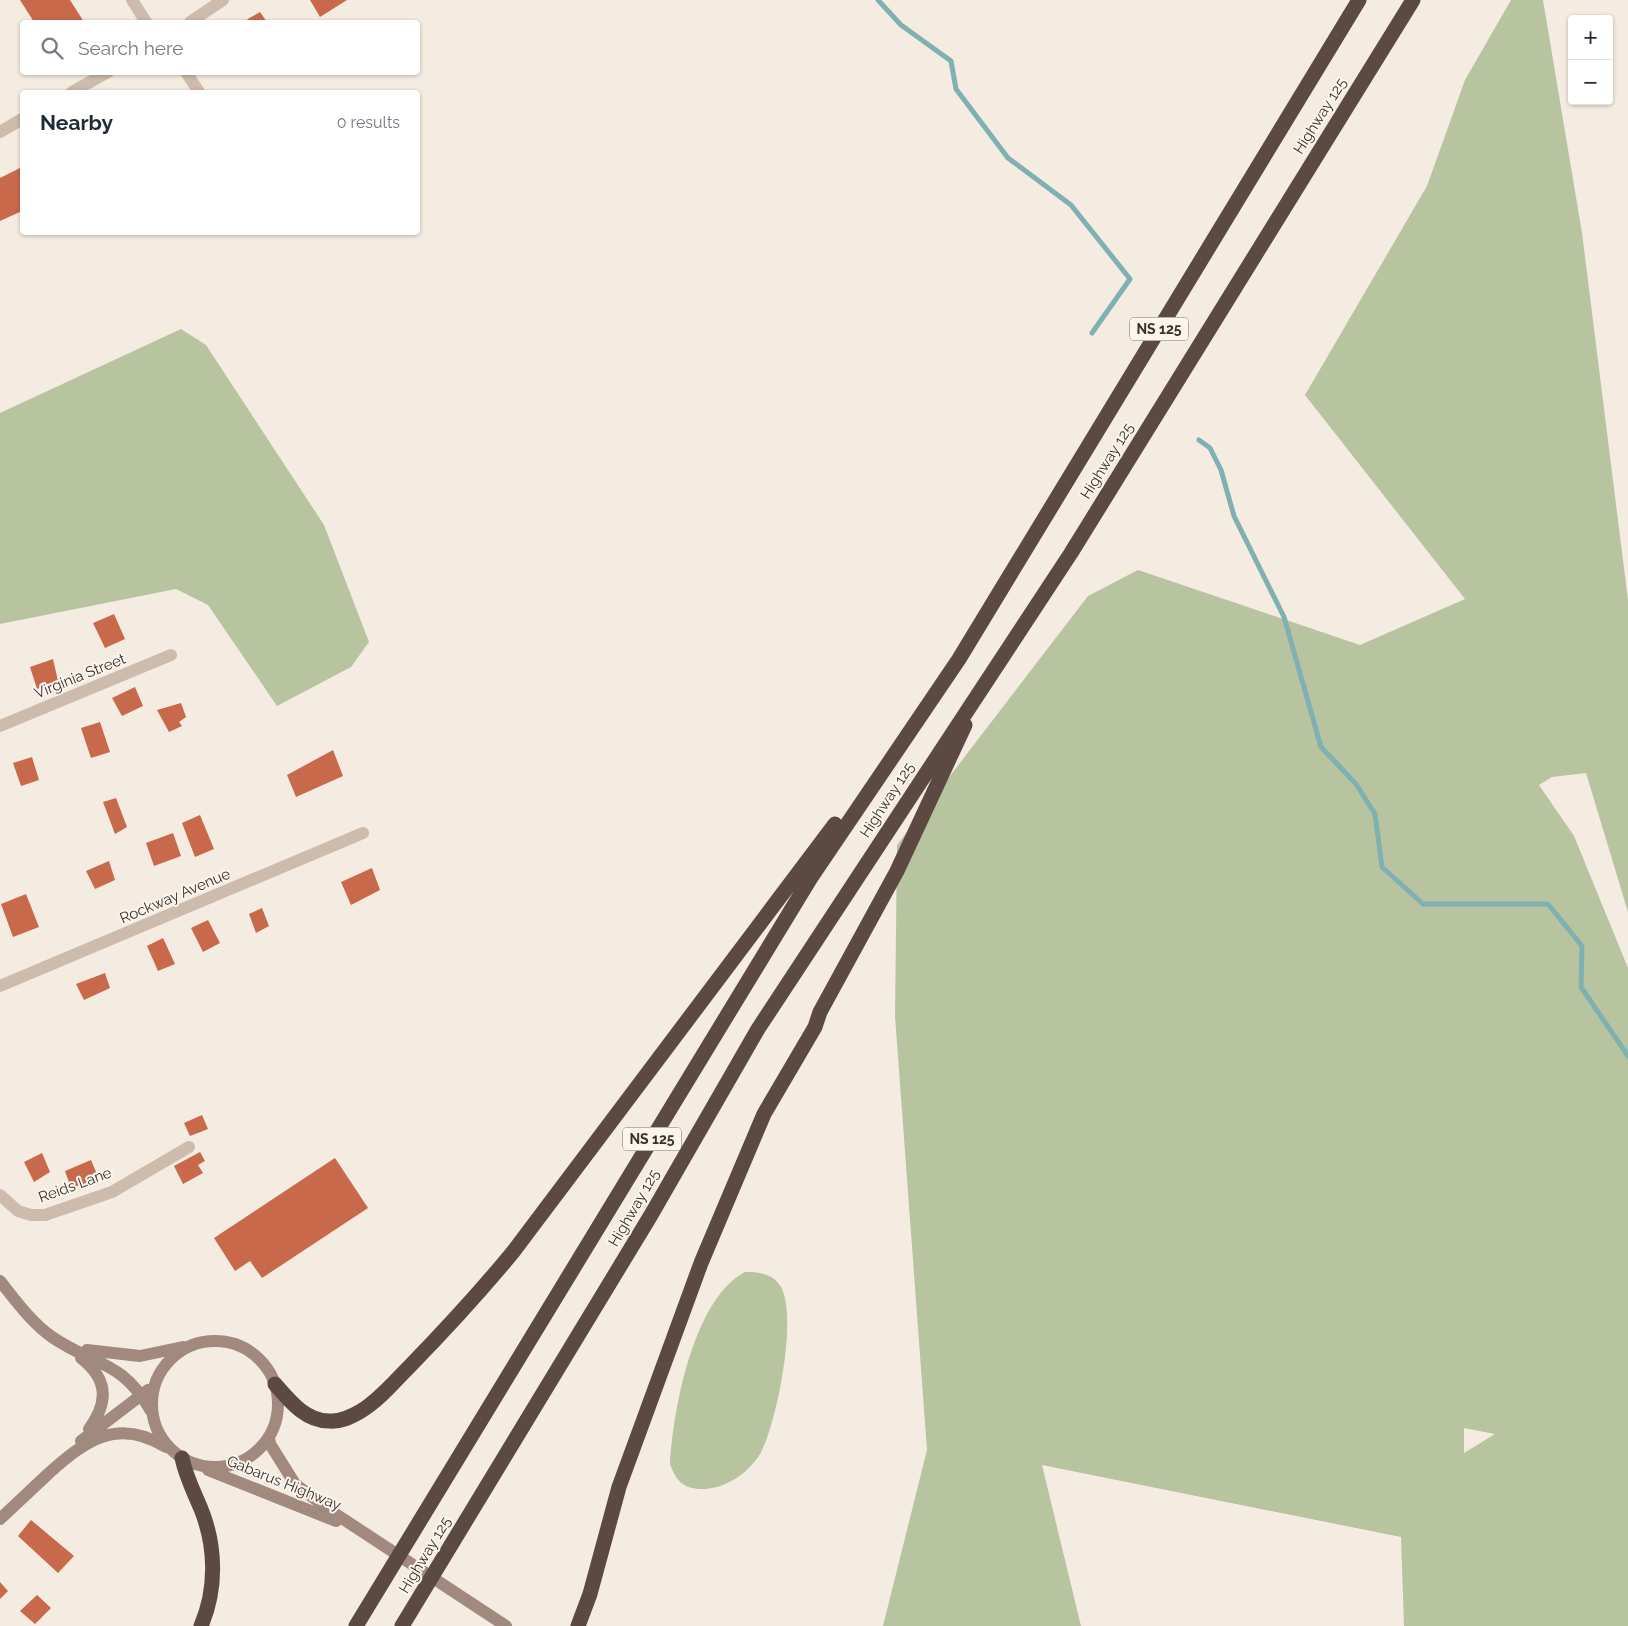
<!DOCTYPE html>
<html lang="en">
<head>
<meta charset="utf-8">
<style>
  body { margin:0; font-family:Raleway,sans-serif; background:#f2f2f3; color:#1f2937 }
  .controls { position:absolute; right:15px; top:15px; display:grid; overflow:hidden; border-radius:5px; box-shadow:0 1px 4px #0004 }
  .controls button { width:45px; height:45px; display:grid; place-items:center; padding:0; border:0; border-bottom:1px solid #e0e1e3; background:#fff; color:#1f2937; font:25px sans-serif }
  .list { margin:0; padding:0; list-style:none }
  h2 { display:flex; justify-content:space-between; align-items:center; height:65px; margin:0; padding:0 20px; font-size:21px }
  h2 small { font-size:16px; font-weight:400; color:#747a83 }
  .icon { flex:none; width:28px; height:28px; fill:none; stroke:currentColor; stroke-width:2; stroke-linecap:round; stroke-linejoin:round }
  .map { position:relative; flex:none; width:1628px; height:1626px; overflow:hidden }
  .search { position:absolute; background:#fff; box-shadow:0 1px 4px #0004; left:20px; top:20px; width:400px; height:55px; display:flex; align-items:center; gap:12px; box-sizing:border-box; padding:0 18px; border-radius:5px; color:#747a83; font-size:19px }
  .panel { position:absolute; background:#fff; box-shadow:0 1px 4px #0004; left:20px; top:90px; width:400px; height:145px; border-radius:5px }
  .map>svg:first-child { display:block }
</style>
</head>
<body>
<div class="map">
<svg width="1628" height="1626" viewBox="0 0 1628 1626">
  <rect width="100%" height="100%" fill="#f4ebe1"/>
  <path fill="#b8c4a0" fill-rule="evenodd" d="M1511,0H1543L1582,233L1628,600V912L1586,773L1552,777L1539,785L1574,836L1628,968V1626H1404L1401,1537L1042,1465L1081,1626H883L927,1450L895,1016L897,845L1088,596L1138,570L1360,645L1465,599L1305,395L1427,186L1465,80ZM1464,1428L1495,1434L1464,1453Z
    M181,329L206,345L324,525L369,642L351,667L277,706L208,605L176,589L0,624V413Z
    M745,1272C758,1272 771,1273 779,1284C800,1310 776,1427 760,1454C747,1475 723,1490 700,1489C682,1488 676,1480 670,1464C673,1411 693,1299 745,1272Z"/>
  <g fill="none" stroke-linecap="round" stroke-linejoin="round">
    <path stroke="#7fb0b2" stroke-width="5" d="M878,0L901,25L951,61L956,89L1008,158L1071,205L1130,279L1092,333
      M1199,440L1210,448L1221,470L1234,516L1284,617L1321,747L1356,784L1375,814L1382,867L1423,904H1548L1582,946L1581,987L1628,1056"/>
  </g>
  <path fill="#c8694b" d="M20,0H70L84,22H34Z
    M310,0H347L320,17Z
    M260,12L267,22H243Z
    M22,167V211L0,221V178Z
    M114,614L125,639L105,648L93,623Z
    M53,659L58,681L37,689L30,667Z
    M135,687L143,706L122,716L112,698Z
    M181,703L186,717L179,722L182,726L169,732L157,710Z
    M100,722L110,752L91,758L81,728Z
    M333,750L343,776L296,797L287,775Z
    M32,757L39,780L21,786L13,763Z
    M116,798L127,827L115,834L103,802Z
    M200,815L214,849L195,857L182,823Z
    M173,833L181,856L154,866L146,843Z
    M109,861L115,880L95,889L86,871Z
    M372,868L380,890L351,905L341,882Z
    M26,894L39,927L13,937L1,904Z
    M262,908L269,926L256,933L249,914Z
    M208,920L220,943L203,952L191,928Z
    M163,938L175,964L158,971L147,946Z
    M105,973L110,988L84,1000L76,984Z
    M202,1115L208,1129L190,1136L184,1123Z
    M200,1152L205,1161L198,1165L203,1173L183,1184L174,1166Z
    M42,1153L50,1172L34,1182L24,1162Z
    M335,1158L368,1208L262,1278L250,1261L235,1271L214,1238Z
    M91,1160L99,1179L71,1188L65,1171Z
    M31,1520L74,1556L58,1573L18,1536Z
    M0,1582L8,1591L0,1599Z
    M37,1595L51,1608L35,1624L20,1611Z"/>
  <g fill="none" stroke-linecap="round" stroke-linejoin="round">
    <path stroke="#cdbbac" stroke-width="12" d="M132,0L146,22
      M190,22L223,0
      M186,72L199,92
      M72,92L108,72
      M0,132L22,119
      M0,726L171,655
      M0,986L363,833
      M0,1195L18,1211L31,1215H45L112,1192L189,1147"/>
    <path stroke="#a18a7d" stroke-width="12" d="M0,1281C16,1301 31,1322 52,1337C96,1367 121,1359 151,1411
      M152 1404a63 63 0 1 1 126 0a63 63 0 1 1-126 0Z
      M87,1350L140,1356L183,1347
      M81,1358C108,1379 109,1402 89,1429
      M269,1437L270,1444L295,1484L331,1511L506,1626
      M81,1441L148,1390
      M208,1470L336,1521
      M0,1519C16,1504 32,1489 48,1474C86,1440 117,1417 166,1447"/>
    <path stroke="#5c4a42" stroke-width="15" d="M275,1384C289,1400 305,1421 329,1421C341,1422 351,1417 361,1411C379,1400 394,1382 409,1367C445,1330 480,1292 513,1252L835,824
      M182,1458C186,1477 194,1492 201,1509C216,1546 217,1589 201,1626
      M356,1626L810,879L959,659L1359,0
      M402,1626L651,1215L758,1029L1071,553L1413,0
      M578,1626L590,1594L619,1487L701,1263L764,1114L815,1027L820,1012L897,871L965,725"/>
  </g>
  <g text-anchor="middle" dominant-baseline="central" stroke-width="4" stroke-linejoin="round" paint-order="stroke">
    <g fill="#fbf5ee" stroke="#756b66" stroke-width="1">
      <rect x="1130" y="317.5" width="58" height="23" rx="4"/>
      <rect x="623" y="1127.5" width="58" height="23" rx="4"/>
    </g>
    <g font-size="14" font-weight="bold" fill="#3b302b">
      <text x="1159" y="329">NS 125</text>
      <text x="652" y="1139">NS 125</text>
    </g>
    <g font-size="15" fill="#3b302b" stroke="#fbf5ee">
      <text transform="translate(1320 116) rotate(-58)">Highway 125</text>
      <text transform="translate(1107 461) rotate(-58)">Highway 125</text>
      <text transform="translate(80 676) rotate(-22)">Virginia Street</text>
      <text transform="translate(887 800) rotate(-57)">Highway 125</text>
      <text transform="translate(175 896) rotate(-23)">Rockway Avenue</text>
      <text transform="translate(75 1185) rotate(-20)">Reids Lane</text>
      <text transform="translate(634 1208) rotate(-60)">Highway 125</text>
      <text transform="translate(284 1483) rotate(22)">Gabarus Highway</text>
      <text transform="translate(425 1555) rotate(-59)">Highway 125</text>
    </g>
  </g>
</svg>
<div class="controls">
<button>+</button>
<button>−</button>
</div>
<div class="search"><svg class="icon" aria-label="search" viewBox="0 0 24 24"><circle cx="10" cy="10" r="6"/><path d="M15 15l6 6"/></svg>Search here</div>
<section class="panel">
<h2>Nearby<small>0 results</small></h2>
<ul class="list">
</ul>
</section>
</div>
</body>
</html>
